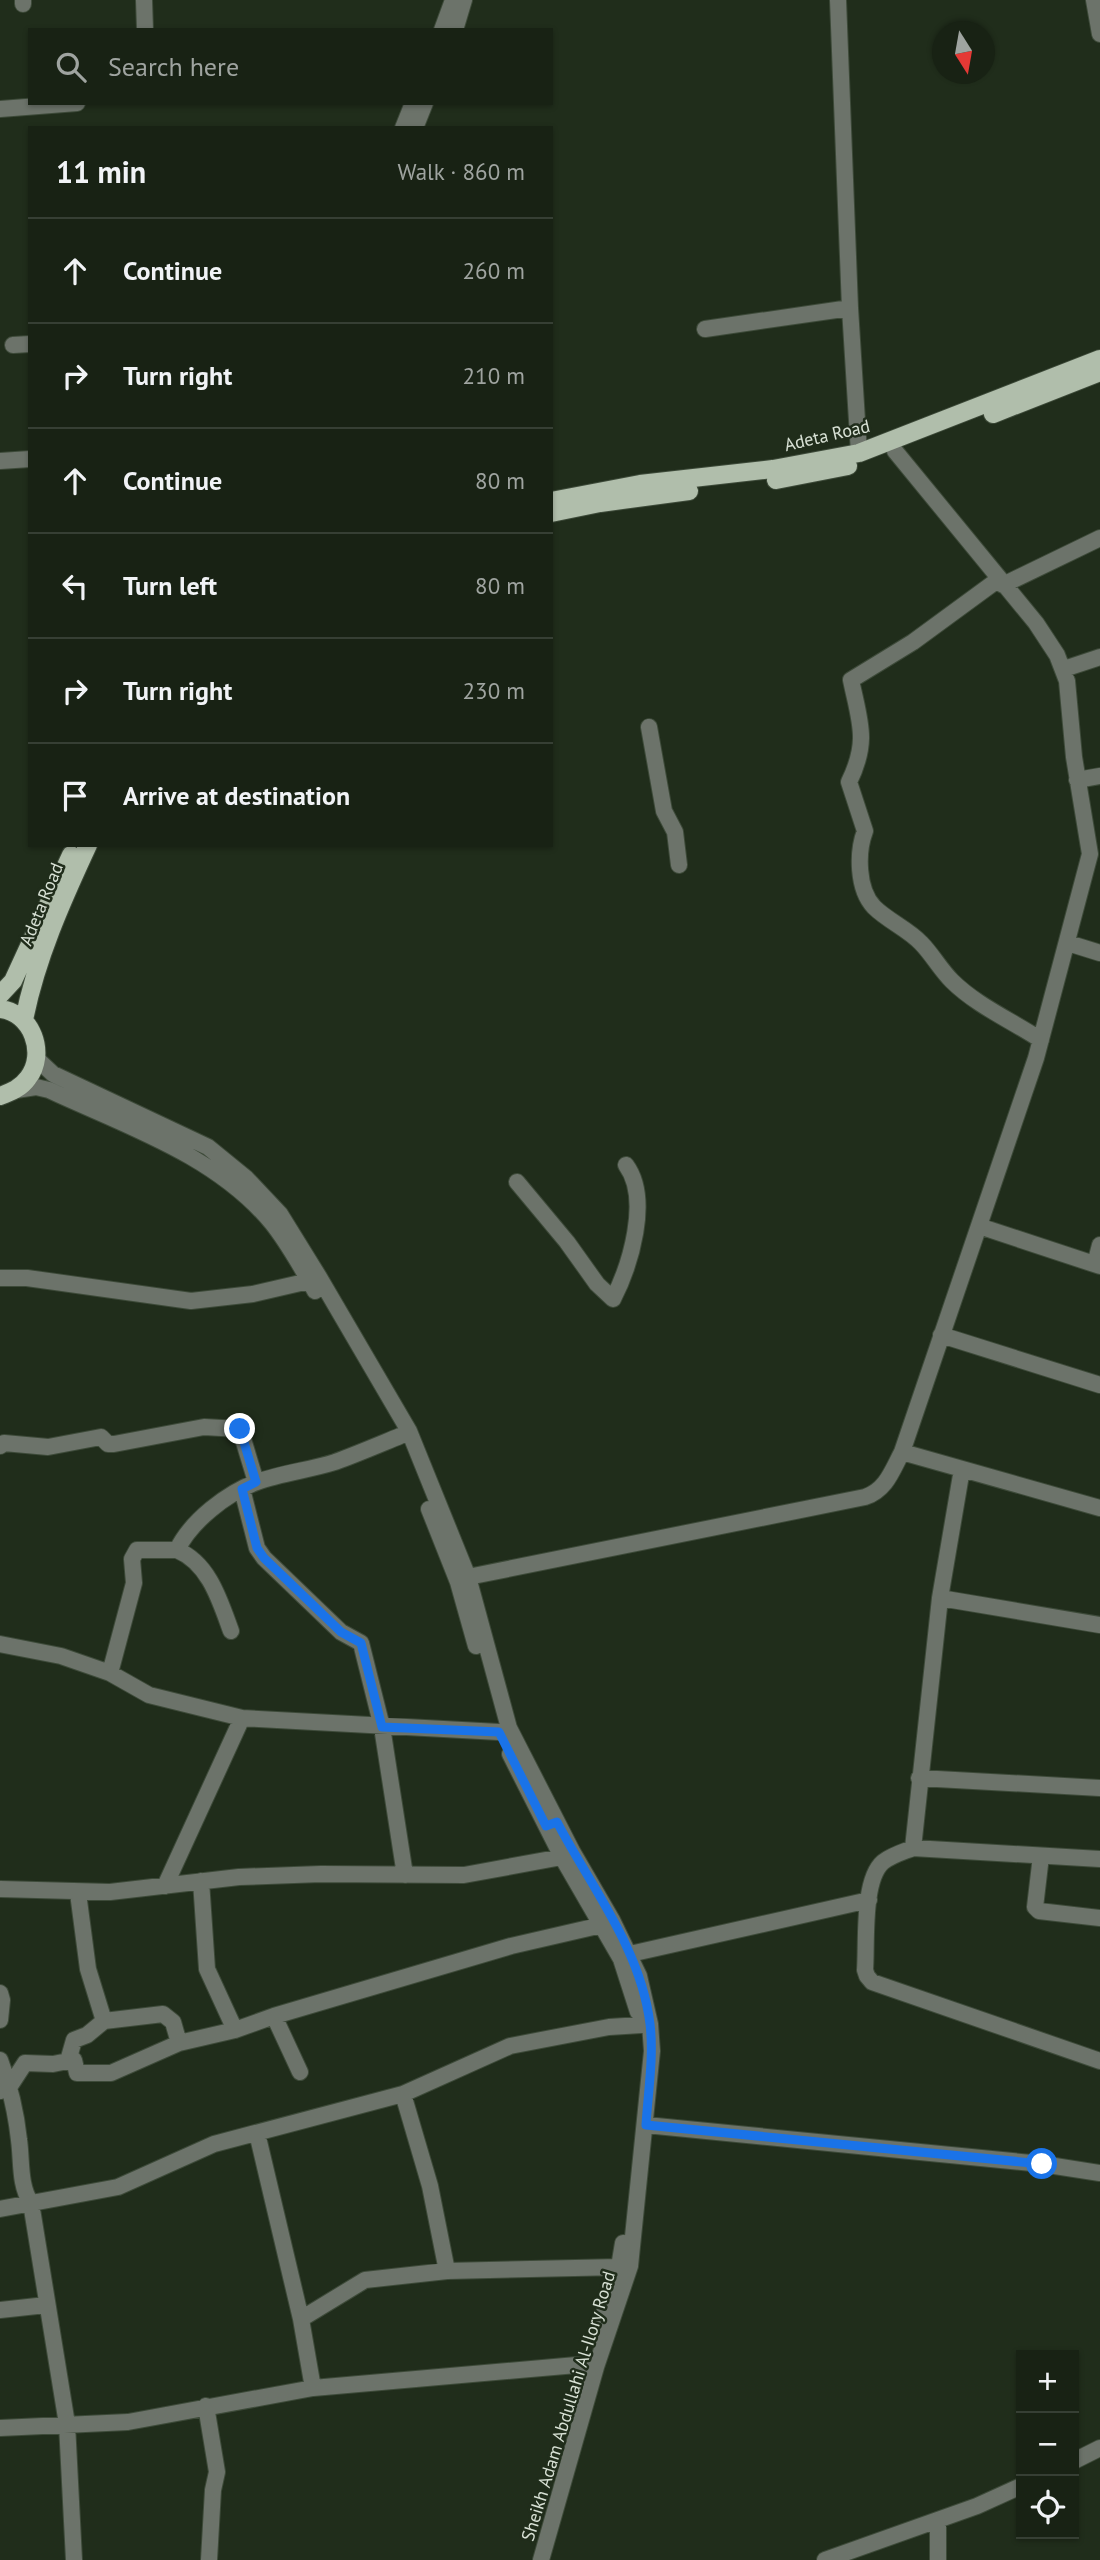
<!DOCTYPE html>
<html lang="en">
<head>
<meta charset="utf-8">
<style>
  body { margin:0; font-family:"PT Sans",sans-serif; background:#252f22; color:#f1f3f6 }
  .controls { position:absolute; right:21px; bottom:21px; display:grid; overflow:hidden; border-radius:0px; box-shadow:0 2px 5px #0004 }
  .controls button { width:63px; height:63px; display:grid; place-items:center; padding:0; border:0; border-bottom:2px solid #363f34; background:#182214; color:#f1f3f6; font:35px sans-serif }
  .compass { position:absolute; left:932px; top:21px; width:63px; height:63px; border-radius:50%; background:#182214; box-shadow:0 2px 5px #0004; rotate:169deg }
  .stop { position:absolute; width:21px; height:21px; margin:-16px; border:5px solid #1a73e8; border-radius:50%; background:#fff }
  .stop.end { background:#1a73e8; border-color:#fff; box-shadow:0 2px 7px #0008 }
  .list { margin:0; padding:0; list-style:none }
  h2 { display:flex; justify-content:space-between; align-items:center; height:91px; margin:0; padding:0 28px; font-size:30px }
  h2 small { font-size:23px; font-weight:400; color:#9fa4a0 }
  .list li { display:grid; grid-template-columns:46px 1fr auto; gap:21px; align-items:center; box-sizing:border-box; height:105px; padding:0 28px; border-top:2px solid #363f34 }
  .list b { display:block; font-size:26px; white-space:nowrap }
  .list em { font-size:23px; font-style:normal; color:#9fa4a0 }
  .icon { flex:none; width:38px; height:38px; fill:none; stroke:currentColor; stroke-width:2; stroke-linecap:round; stroke-linejoin:round }
  .map { position:relative; flex:none; width:1100px; height:2560px; overflow:hidden }
  .search { position:absolute; background:#182214; box-shadow:0 2px 5px #0004; left:28px; top:28px; width:525px; height:77px; display:flex; align-items:center; gap:18px; box-sizing:border-box; padding:0 24px; border-radius:0px; color:#9fa4a0; font-size:26px }
  .panel { position:absolute; background:#182214; box-shadow:0 2px 5px #0004; left:28px; top:126px; width:525px; height:721px; border-radius:0px }
  .map>svg:first-child { display:block }
</style>
</head>
<body>
<div class="map">
<svg width="1100" height="2560" viewBox="0 0 1100 2560">
  <rect width="100%" height="100%" fill="#202d1b"/>
  <g fill="none" stroke-linecap="round" stroke-linejoin="round">
    <g stroke="#3d4a39" stroke-width="18">
      <path id="minor" d="M23,0V4
        M144,0L145,30
        M838,0L850,308L859,453
        M1094,0L1100,34
        M442,30L453,0
        M455,30L464,0
        M0,109L77,103
        M403,128L413,103
        M415,128L425,103
        M705,329L850,308
        M13,345L30,344
        M0,461L30,459
        M999,579L913,642L851,680C860,723 869,741 849,782L865,831C857,852 857,889 874,907C888,921 908,929 921,943C932,954 940,969 952,981C976,1005 1012,1021 1041,1040
        M1003,585L1100,538
        M1064,669L1100,657
        M649,727L664,811L675,832L679,865
        M1077,780L1100,776
        M1068,943L1100,953
        M37,1059L53,1074L208,1147L246,1178L280,1214L319,1277L409,1431L468,1577L509,1728L572,1851L612,1920L639,1976L650,2024L652,2051L630,2266L596,2367L541,2560
        M16,1090L36,1087L49,1090C126,1126 216,1155 272,1223C288,1243 302,1268 315,1291
        M517,1182L567,1242L597,1284L613,1299C630,1266 651,1199 626,1165
        M979,1226L1100,1266
        M1095,1264L1100,1245
        M0,1278H27L191,1301L253,1294L309,1281
        M941,1335L1100,1385
        M0,1446L4,1443L48,1447L101,1437L108,1444H114L204,1427L240,1429L256,1482
        M902,1452L1100,1508
        M242,1489L257,1548L264,1558L341,1632L361,1643L382,1727L405,1875
        M429,1509L458,1582L476,1646
        M177,1550C209,1563 220,1601 231,1631
        M468,1577L865,1497C886,1490 892,1471 902,1452L1036,1058L1090,854L1074,757L1067,681L1057,655L1036,623L895,451
        M940,1598L1100,1625
        M0,1644L61,1656L110,1673L149,1695L242,1718L499,1732
        M110,1673L134,1583L132,1559L137,1550H177C191,1521 227,1493 257,1482C282,1473 310,1470 335,1462C357,1454 378,1445 400,1436
        M510,1754L562,1857L621,1959L638,2012
        M919,1778L1100,1788
        M913,1848L940,1598L962,1469
        M1041,1856L1035,1907L1039,1911L1100,1918
        M1100,1859L913,1848C903,1852 892,1855 883,1862C862,1880 867,1944 865,1970L867,1976L872,1982L1100,2061
        M201,1881L207,1969L235,2030
        M165,1886L242,1718
        M0,1889L110,1892L239,1877L321,1874L464,1875L562,1857
        M78,1893L88,1969L104,2021
        M630,1954L869,1900
        M0,1993L2,2000L0,2020
        M274,2016L300,2072
        M0,2060C10,2086 16,2112 19,2140C22,2161 19,2185 31,2203L67,2424L74,2560
        M68,2061L74,2060L77,2073H111L179,2043
        M0,2091L10,2086L25,2063L53,2064L68,2061L74,2040L87,2035L104,2021L163,2014L173,2022L179,2043L235,2030L274,2016L511,1946L602,1925
        M403,2094L430,2186L447,2271L619,2267
        M646,2125L1042,2164L1100,2173
        M257,2133L301,2319L313,2388
        M0,2209L118,2187L214,2144L403,2094L510,2046L609,2027L641,2025
        M0,2310L46,2305
        M301,2319L365,2280L447,2271
        M601,2322L619,2267L623,2243
        M206,2406L217,2472L213,2490L209,2560
        M0,2428L128,2422L313,2388L588,2364
        M1074,2461L1100,2448
        M938,2520V2560
        M825,2560L977,2506L1021,2486"/>
    </g>
    <g stroke="#3d4a39" stroke-width="20">
      <path id="major" d="M993,414L1100,372
        M776,480L848,466
        M551,501L640,484L773,469L859,453L1100,359
        M551,513L600,503L689,491
        M0,995L13,981L71,855
        M0,1009C32,1012 47,1054 28,1078C21,1088 11,1092 0,1096
        M24,1020C36,959 62,901 88,845"/>
    </g>
    <use href="#minor" stroke="#6c736a" stroke-width="16"/>
    <use href="#major" stroke="#b0beab" stroke-width="18"/>
  </g>
  <g fill="none" stroke-linecap="round" stroke-linejoin="round">
    <path stroke="#1a73e8" stroke-width="9" d="M240,1429L256,1482L242,1489L257,1548L264,1558L341,1632L361,1643L382,1727L499,1732L546,1826L557,1822C591,1887 641,1949 650,2024C654,2057 648,2092 646,2125L1042,2164"/>
  </g>
  <g text-anchor="middle" dominant-baseline="central" stroke-width="5" stroke-linejoin="round" paint-order="stroke">
    <g font-size="18" fill="#d8e1d5" stroke="#202d1b">
      <text transform="translate(827 435) rotate(-13)">Adeta Road</text>
      <text transform="translate(41 904) rotate(-68)">Adeta Road</text>
      <text transform="translate(568 2406) rotate(-73)">Sheikh Adam Abdullahi Al-Ilory Road</text>
    </g>
  </g>
</svg>
<div class="controls">
<button>+</button>
<button>−</button>
<button><svg class="icon" aria-label="locate" viewBox="0 0 24 24"><circle cx="12" cy="12" r="6"/><path d="M12 2v4M12 18v4M2 12h4M18 12h4"/></svg></button>
</div>
<svg class="compass" viewBox="-18 -18 36 36"><path d="M0-13l5 13h-10z" fill="#e53935"/><path d="M0 13l5-13h-10z" fill="#9fa4a0"/></svg>
<div class="stop" style="left:1042px;top:2164px"></div>
<div class="stop end" style="left:240px;top:1429px"></div>
<div class="search"><svg class="icon" aria-label="search" viewBox="0 0 24 24"><circle cx="10" cy="10" r="6"/><path d="M15 15l6 6"/></svg>Search here</div>
<section class="panel">
<h2>11 min<small>Walk · 860 m</small></h2>
<ul class="list">
<li><svg class="icon" aria-label="ahead" viewBox="0 0 24 24"><path d="M12 20V5M6 11l6-6 6 6"/></svg><div><b>Continue</b></div><em>260 m</em></li>
<li><svg class="icon" aria-label="right" viewBox="0 0 24 24"><path d="M7 20v-9h11M14 6l5 5-5 5"/></svg><div><b>Turn right</b></div><em>210 m</em></li>
<li><svg class="icon" aria-label="ahead" viewBox="0 0 24 24"><path d="M12 20V5M6 11l6-6 6 6"/></svg><div><b>Continue</b></div><em>80 m</em></li>
<li><svg class="icon" aria-label="left" viewBox="0 0 24 24"><path d="M17 20v-9H6M10 6l-5 5 5 5"/></svg><div><b>Turn left</b></div><em>80 m</em></li>
<li><svg class="icon" aria-label="right" viewBox="0 0 24 24"><path d="M7 20v-9h11M14 6l5 5-5 5"/></svg><div><b>Turn right</b></div><em>230 m</em></li>
<li><svg class="icon" aria-label="arrive" viewBox="0 0 24 24"><path d="M6 21V4h12l-3 4 3 4H6"/></svg><div><b>Arrive at destination</b></div></li>
</ul>
</section>
</div>
</body>
</html>
